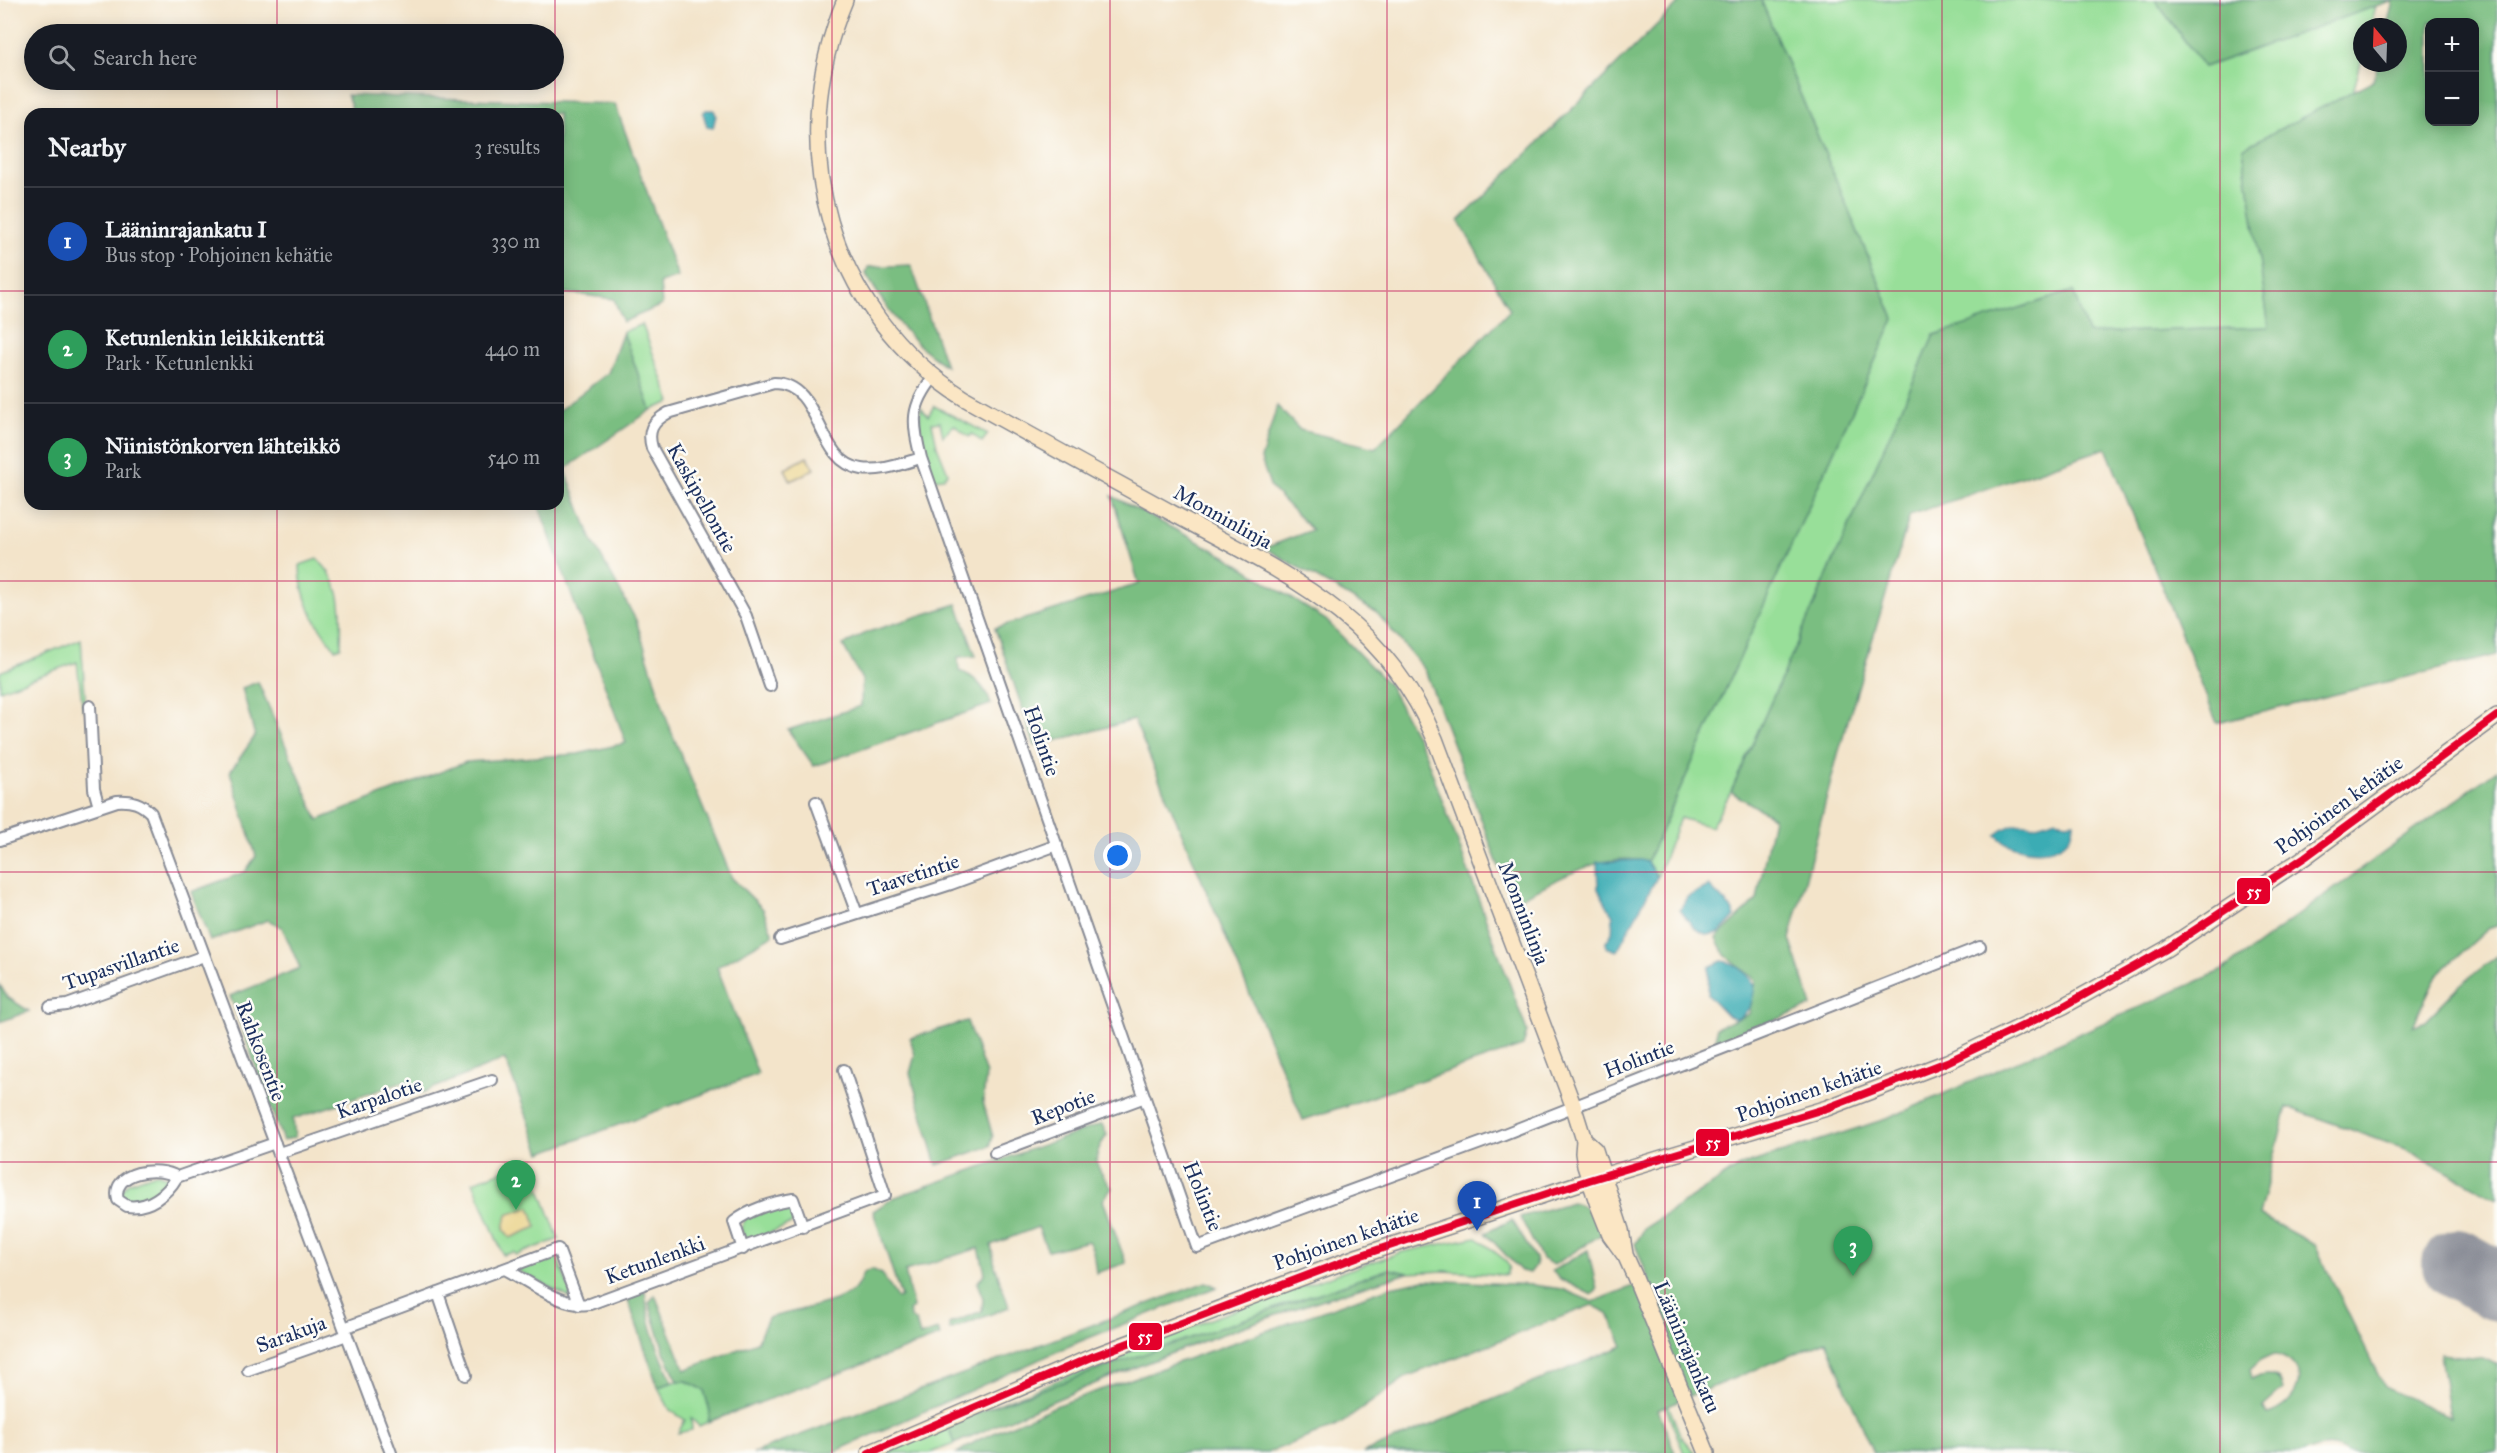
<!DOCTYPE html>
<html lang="en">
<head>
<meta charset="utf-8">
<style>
  body { margin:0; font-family:"IM FELL Great Primer",serif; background:#242831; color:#f1f3f6 }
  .controls { position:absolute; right:18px; top:18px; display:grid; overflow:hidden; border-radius:12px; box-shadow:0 3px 15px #0003 }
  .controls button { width:54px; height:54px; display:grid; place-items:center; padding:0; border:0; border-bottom:2px solid #363941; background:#171b24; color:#f1f3f6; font:30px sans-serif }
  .compass { position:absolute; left:2353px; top:18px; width:54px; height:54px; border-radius:50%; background:#171b24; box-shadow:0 3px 15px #0003; rotate:341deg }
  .you { position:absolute; left:1118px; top:856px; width:21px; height:21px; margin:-15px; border:4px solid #fff; border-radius:50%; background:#1a73e8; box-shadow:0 0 0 9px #1a73e833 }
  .badge { display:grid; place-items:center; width:39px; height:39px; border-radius:50%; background:#1f6fb2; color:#fff; font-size:20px; font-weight:700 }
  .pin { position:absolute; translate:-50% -50px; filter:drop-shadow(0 2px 3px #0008) }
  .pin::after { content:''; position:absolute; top:32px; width:21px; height:18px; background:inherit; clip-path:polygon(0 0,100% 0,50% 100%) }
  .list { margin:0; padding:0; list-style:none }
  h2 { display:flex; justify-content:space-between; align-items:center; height:78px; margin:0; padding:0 24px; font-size:26px }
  h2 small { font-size:20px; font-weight:400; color:#9ea1a6 }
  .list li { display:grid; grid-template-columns:39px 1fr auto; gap:18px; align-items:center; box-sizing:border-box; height:108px; padding:0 24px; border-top:2px solid #363941 }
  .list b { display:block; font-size:22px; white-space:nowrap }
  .list p { margin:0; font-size:20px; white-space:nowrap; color:#9ea1a6 }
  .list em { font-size:20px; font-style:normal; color:#9ea1a6 }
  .icon { flex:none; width:33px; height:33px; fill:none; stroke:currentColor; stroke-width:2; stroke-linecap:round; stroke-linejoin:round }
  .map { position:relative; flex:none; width:2497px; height:1453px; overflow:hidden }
  .search { position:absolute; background:#171b24; box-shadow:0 3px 15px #0003; left:24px; top:24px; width:540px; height:66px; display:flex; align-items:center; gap:15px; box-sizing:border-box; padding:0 21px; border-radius:33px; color:#9ea1a6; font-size:22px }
  .panel { position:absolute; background:#171b24; box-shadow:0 3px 15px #0003; left:24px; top:108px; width:540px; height:402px; border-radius:18px }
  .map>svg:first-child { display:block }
</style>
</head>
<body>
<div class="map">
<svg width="2497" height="1453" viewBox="0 0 2497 1453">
  <rect width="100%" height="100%" fill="#fdfcf7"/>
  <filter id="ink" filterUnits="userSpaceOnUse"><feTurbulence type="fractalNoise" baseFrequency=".0167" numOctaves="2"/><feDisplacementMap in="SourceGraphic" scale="12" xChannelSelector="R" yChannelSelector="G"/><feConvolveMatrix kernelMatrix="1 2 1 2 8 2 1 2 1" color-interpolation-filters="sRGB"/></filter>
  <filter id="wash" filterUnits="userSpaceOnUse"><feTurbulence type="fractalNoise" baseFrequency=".008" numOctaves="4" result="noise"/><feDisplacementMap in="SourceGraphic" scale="24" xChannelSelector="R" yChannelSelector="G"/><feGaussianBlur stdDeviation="1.35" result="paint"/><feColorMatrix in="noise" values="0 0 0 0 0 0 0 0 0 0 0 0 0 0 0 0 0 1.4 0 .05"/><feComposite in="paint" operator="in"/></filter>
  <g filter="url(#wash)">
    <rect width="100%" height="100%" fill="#f3e4ca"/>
    <path fill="#98df99" stroke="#5a877c" stroke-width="1.5" d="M1761,0H2155L2204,67L2376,6L2371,27H2362V59L2353,92L2243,148L2269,327L2088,333L2073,291L1934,335L1731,792L1711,827L1680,818L1657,877L1647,862L1894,319Z
      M642,324L671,402L651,410L623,332Z
      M934,406L988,434L982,442L972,434L969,437L954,425L943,436L940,422L932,423L937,446L948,473L943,478L934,479L919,425L921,407L928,416Z
      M317,559C344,583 342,613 341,647L335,649C315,623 300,599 300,565Z
      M81,639L86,708L83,710L77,662L0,690V672Z
      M529,1161L559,1239L516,1255L514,1252L503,1255L473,1182Z
      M156,1173L169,1178V1182C156,1194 142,1206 123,1199L121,1191L128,1183Z
      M784,1205L790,1207L794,1223L750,1241L744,1239L741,1228L746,1218Z
      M1476,1237L1505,1260L1509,1267L1506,1275L1444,1271L1408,1273L1389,1269L991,1407L1221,1315L1348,1270L1402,1252Z
      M552,1256L558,1260L571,1293L570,1298L517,1270Z
      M678,1381H686L704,1390L710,1412L708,1422L699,1426L691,1418L692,1430L678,1433L685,1420L670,1410L658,1387Z
      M1667,1402L1681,1437L1695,1453H1684L1664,1403Z
      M948,1425L954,1444L930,1453H886Z"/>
    <path fill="#7abe81" stroke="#4a7670" stroke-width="1.5" fill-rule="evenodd" d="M1682,0H1761L1894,319L1647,862C1602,849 1552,884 1512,902L1425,670L1377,613L1265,548L1312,530L1271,488L1261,459L1277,406L1300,430L1375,448L1510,310L1459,221Z
      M2155,0H2497V655L2217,723L2106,448L1910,515L1838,754L1790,939L1812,1006L1716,1043V1028L1749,1014L1756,980L1725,955L1716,938L1757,900L1773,817L1731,792L1934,335L2073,291L2088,333L2269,327L2243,148L2373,81L2378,63H2398V27H2387L2393,0L2204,67ZM2430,22H2474V122H2430Z
      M347,95L615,104L678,277L660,283L662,305L623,322L614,299L558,292V114H354Z
      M911,265L946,366C911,344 887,310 866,274L868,267Z
      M623,332L651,410L565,469L591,538L636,620L669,726L732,878L763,909L773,935L717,967L758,1074L541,1153L505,1059L422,1093L406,1081L293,1119L295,1137L283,1141L230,996L300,968L282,927L268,920L210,941L191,892L245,872L256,856L230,772L255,736L242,688L258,682L318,820L466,762L578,754L626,743L538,504H558V411L608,373Z
      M1112,496L1227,557L1326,620L1389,685L1425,753L1527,1031L1523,1046L1303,1120L1134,720L1035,746L995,628L1139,584Z
      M957,604L976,656L958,657L959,671C974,675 986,689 991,704L814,766L788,730L861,706L862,680L843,645L868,632Z
      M2497,770V926L2488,929L2437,975L2413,1026L2425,1021L2461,984L2497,956V1199L2405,1149L2287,1107L2259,1215L2315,1245L2384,1387L2450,1417L2440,1354L2484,1358L2497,1365V1453H2348C2328,1442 2321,1447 2301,1453H1873L1826,1341L1658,1409L1675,1453H1363L1623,1346L1608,1313L1592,1305L1408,1376L1339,1425L1267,1453H957L978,1440L1058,1405L1390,1287L1424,1280L1533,1285L1562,1289L1593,1302L1649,1280L1635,1244L1645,1228L1740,1166L1889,1118L2223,970ZM2274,1354C2315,1365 2299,1404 2268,1414L2263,1407L2283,1389C2279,1371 2267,1374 2252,1378L2250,1370L2261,1360Z
      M0,985L7,997L29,1011L0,1022Z
      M967,1021L986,1074L983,1102L993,1137L990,1146L937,1165L910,1073L915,1055L910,1038Z
      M1102,1124L1107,1135C1090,1160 1095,1165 1112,1188L1103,1200L1126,1263L1096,1273L1093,1250L1088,1241L1048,1251L1038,1227L991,1245L995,1266L1009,1307L950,1330L949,1324L982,1311L983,1298L977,1283L985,1273L979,1248L905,1271L913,1308L909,1311L911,1318L916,1322L920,1336L938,1330L940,1336L708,1422L710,1412L704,1390L687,1381H678L665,1354L649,1303L655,1295L685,1370L757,1342L768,1318C786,1313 845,1301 854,1290C858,1286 861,1278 863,1273L872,1269L882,1274L897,1298L901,1297L873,1211L893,1198Z
      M1572,1202C1591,1206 1595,1217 1602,1234L1554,1265L1542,1259L1520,1217Z
      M1512,1220L1535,1258L1536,1265L1530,1273L1521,1271L1485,1233Z
      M1588,1250L1597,1290L1592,1295L1560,1279L1552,1271Z
      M1389,1269L1408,1273C1253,1318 1101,1378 954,1444L948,1425L991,1407Z
      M1206,1282L1217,1287L1076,1343L832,1453H753Z
      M645,1291C648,1324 658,1353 673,1382L658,1387L627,1297Z"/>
    <path fill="#eeda9e" stroke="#84847e" stroke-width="1.5" d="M807,457L814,469L791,481L785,469Z
      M530,1207L537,1227L510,1238L504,1229L507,1215Z"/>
    <path fill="#3aacb4" stroke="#2a6e89" stroke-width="1.5" d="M706,110H714L716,115L713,128L707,127L703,113Z
      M2057,819L2065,823L2074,822C2073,860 2015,856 1996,835C2006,826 2021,820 2033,826Z
      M1640,860L1647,862L1657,877L1617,951L1606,947V942L1612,933L1613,916L1598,889L1597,862Z
      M1709,886L1731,908L1735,916L1719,933L1707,935L1694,928L1680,910L1687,897Z
      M1722,961C1737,962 1747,973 1755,985C1753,999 1751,1013 1736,1019L1728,1016L1708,995L1709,967Z"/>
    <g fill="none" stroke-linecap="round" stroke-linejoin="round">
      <path stroke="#878a94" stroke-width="70" d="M2457,1264L2497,1286"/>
    </g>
  </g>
  <g filter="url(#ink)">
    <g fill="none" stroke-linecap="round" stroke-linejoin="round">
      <g stroke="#878a94" stroke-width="14">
        <path id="street" d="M934,377C910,407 912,422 921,458L1197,1247L1489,1140L1980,947
          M770,686L746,616L652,448C647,431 652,422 668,413L774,383C824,384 814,462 862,469C882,472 903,463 921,458
          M90,706L94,789L99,807
          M816,802L857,914
          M0,840L117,801C132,800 141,803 151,813L391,1453
          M780,939L951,884L1057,845
          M50,1007L67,1005L204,956
          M279,1153L492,1080
          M995,1153L1145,1097
          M177,1177C167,1194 149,1209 127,1206L118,1200C110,1171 159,1165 177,1177L275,1143
          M743,1249L734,1222C749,1210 773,1202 793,1199L803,1227
          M505,1269C530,1282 562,1308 590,1304L885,1195L844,1070
          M438,1293L466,1375
          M344,1328L558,1249L579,1305
          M248,1370L347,1335"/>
      </g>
      <g stroke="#878a94" stroke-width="18">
        <path id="secondary" d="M845,0C783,147 828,311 964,398C1033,437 1103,475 1172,513C1285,574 1382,614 1435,739L1573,1105L1584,1140L1583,1153L1585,1166L1598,1205L1610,1235L1626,1257L1635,1277L1707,1453
          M1584,1140L1595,1150L1621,1230L1625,1254
          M869,1453L1094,1356L1359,1256L1589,1180L1827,1108L1947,1062L2064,1006L2166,949L2305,857L2497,716"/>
      </g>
      <use href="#street" stroke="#fff" stroke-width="10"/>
      <use href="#secondary" stroke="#fbe6c4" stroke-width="15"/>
      <g stroke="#fdfcf7" stroke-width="12">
        <path id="bus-1" d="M869,1453L1094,1356L1359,1256L1589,1180L1827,1108L1947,1062L2064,1006L2166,949L2305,857L2497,716"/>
      </g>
      <use href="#bus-1" stroke="#e4002b" stroke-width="8"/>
    </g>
  </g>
  <path fill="none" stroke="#c2185b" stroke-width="1.5" stroke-opacity="0.55" d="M277,0V34M555,0V114M832,0V1453M1110,0V1453M1387,0V1453M1665,0V1453M1942,0V1453M2220,0V1453M277,80V114M0,291H30M558,291H2497M277,504V1453M555,504V1453M0,581H2497M0,872H2497M0,1162H2497"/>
  <g text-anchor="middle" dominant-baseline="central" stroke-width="5" stroke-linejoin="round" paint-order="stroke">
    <g font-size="21" fill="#1b2f5e" stroke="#fdfcf7">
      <text transform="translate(702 498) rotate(61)">Kaskipellontie</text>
      <text transform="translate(1223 517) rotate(29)">Monninlinja</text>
      <text transform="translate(1042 741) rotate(71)">Holintie</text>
      <text transform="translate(2339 805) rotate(-36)">Pohjoinen kehätie</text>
      <text transform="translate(913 875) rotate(-18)">Taavetintie</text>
      <text transform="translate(1524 913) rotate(69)">Monninlinja</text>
      <text transform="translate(121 964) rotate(-19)">Tupasvillantie</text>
      <text transform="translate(261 1051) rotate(69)">Rahkosentie</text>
      <text transform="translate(1639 1059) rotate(-21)">Holintie</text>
      <text transform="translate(1809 1091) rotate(-19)">Pohjoinen kehätie</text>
      <text transform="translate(379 1098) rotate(-19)">Karpalotie</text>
      <text transform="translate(1063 1107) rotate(-21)">Repotie</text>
      <text transform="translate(1203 1196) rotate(68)">Holintie</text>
      <text transform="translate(1346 1239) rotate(-19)">Pohjoinen kehätie</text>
      <text transform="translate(655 1260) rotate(-20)">Ketunlenkki</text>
      <text transform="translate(291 1334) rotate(-20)">Sarakuja</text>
      <text transform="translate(1687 1347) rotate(67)">Lääninrajankatu</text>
    </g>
  </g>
  <g stroke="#fdfcf7" stroke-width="2">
    <rect x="2236" y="877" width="35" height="28" rx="6" fill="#e4002b"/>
    <rect x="1695" y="1128" width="35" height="29" rx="6" fill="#e4002b"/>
    <rect x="1128" y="1322" width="35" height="29" rx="6" fill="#e4002b"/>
  </g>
  <g font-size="16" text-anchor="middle" font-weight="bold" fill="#fff">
    <text x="2254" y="897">55</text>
    <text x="1713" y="1148">55</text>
    <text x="1145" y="1342">55</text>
  </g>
</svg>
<div class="controls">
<button>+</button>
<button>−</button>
</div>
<svg class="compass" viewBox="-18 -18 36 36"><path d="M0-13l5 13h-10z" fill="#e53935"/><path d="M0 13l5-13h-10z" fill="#9ea1a6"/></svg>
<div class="you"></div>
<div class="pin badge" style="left:1477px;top:1231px;background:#1a4fb4">1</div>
<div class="pin badge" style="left:516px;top:1210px;background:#2e9e5b">2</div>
<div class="pin badge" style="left:1853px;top:1276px;background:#2e9e5b">3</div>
<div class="search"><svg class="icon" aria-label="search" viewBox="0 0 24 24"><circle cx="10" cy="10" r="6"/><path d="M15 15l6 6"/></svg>Search here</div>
<section class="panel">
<h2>Nearby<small>3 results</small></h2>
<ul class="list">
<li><span class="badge" style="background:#1a4fb4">1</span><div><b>Lääninrajankatu I</b><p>Bus stop · Pohjoinen kehätie</p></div><em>330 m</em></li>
<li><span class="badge" style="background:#2e9e5b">2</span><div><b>Ketunlenkin leikkikenttä</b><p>Park · Ketunlenkki</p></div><em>440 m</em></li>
<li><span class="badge" style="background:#2e9e5b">3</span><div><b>Niinistönkorven lähteikkö</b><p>Park</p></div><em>540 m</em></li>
</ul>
</section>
</div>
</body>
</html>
